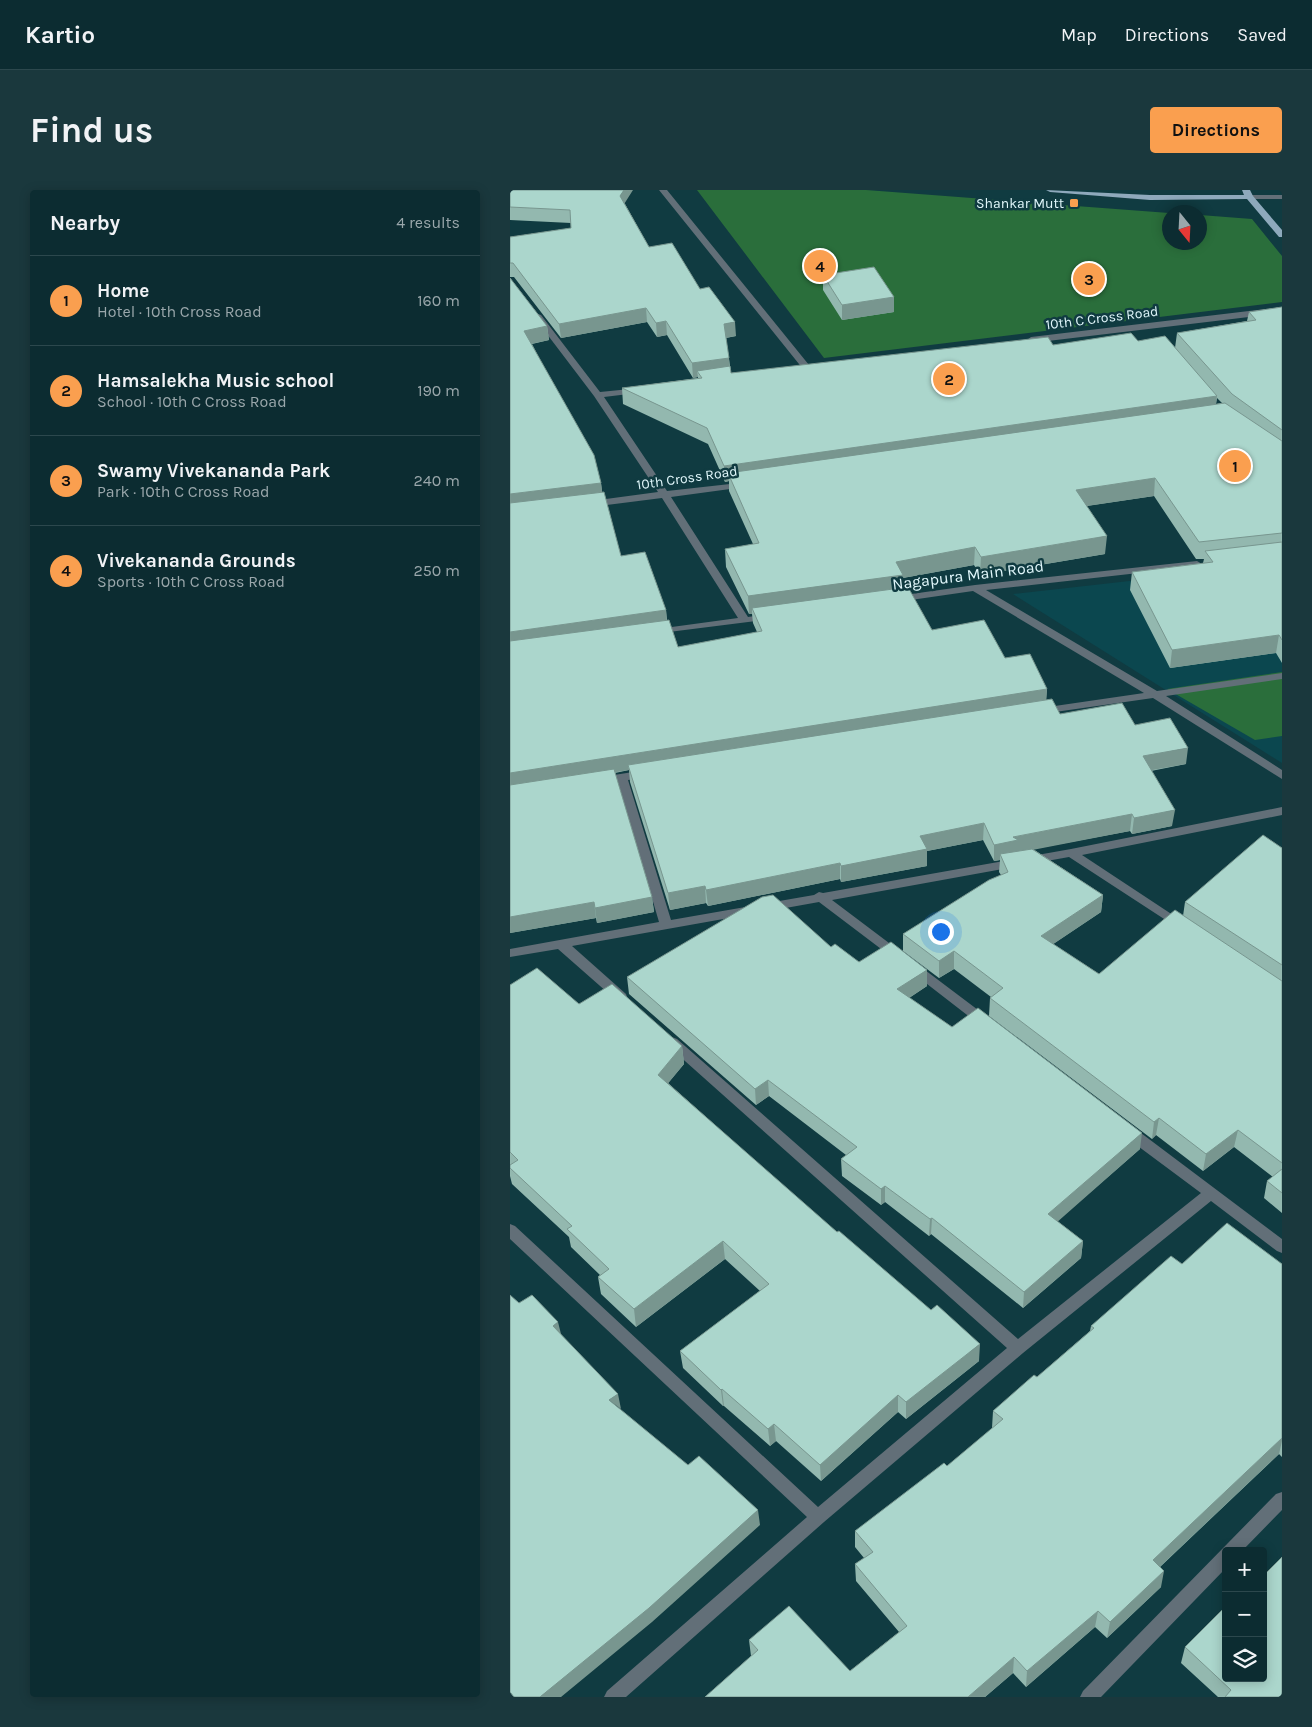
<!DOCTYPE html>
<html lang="en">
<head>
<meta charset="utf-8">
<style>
  body { margin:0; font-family:Karla,sans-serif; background:#1a383d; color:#f1f3f6 }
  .controls { position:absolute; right:15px; bottom:15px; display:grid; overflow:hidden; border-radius:5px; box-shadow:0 2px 12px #0003 }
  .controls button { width:45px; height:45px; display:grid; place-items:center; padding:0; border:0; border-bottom:1px solid #2c484d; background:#0c2c31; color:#f1f3f6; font:25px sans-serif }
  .compass { position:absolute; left:652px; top:15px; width:45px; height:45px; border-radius:50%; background:#0c2c31; box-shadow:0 2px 12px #0003; rotate:162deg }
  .you { position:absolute; left:430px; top:741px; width:18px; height:18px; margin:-12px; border:4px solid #fff; border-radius:50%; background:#1a73e8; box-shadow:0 0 0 8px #1a73e833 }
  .badge { display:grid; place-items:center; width:32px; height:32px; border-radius:50%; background:#fa9f4f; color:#111; font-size:16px; font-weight:700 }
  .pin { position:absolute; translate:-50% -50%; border:2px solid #fff; box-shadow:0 1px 5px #0006 }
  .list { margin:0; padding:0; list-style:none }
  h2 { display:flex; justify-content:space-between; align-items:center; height:65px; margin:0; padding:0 20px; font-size:21px }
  h2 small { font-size:16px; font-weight:400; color:#9aa7ab }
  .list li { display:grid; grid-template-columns:32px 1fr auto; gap:15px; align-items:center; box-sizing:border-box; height:90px; padding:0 20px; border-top:1px solid #2c484d }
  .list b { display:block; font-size:19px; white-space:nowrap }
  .list p { margin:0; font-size:16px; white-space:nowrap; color:#9aa7ab }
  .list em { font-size:16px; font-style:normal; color:#9aa7ab }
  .icon { flex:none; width:28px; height:28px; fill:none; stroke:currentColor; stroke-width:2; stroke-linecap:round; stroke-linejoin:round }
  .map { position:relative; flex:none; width:772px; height:1507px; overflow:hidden; border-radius:5px }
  header { display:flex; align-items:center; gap:30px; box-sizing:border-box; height:70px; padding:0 25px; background:#0c2c31; border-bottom:1px solid #2c484d }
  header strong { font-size:24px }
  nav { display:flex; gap:28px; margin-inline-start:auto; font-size:18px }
  .intro { display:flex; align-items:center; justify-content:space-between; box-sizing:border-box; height:120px; padding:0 30px }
  h1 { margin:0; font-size:35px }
  .button { padding:12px 22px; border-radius:5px; background:#fa9f4f; color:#111; font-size:18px; font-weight:700 }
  main { display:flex; gap:30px; padding:0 30px }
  aside { flex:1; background:#0c2c31; border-radius:5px; box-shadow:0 2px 12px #0003 }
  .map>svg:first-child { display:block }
</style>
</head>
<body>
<header>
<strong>Kartio</strong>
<nav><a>Map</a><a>Directions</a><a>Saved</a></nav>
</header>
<div class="intro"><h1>Find us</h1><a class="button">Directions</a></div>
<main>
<aside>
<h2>Nearby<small>4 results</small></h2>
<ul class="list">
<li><span class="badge">1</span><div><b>Home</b><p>Hotel · 10th Cross Road</p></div><em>160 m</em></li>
<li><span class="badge">2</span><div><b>Hamsalekha Music school</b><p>School · 10th C Cross Road</p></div><em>190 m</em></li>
<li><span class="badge">3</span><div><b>Swamy Vivekananda Park</b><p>Park · 10th C Cross Road</p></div><em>240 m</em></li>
<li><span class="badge">4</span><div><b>Vivekananda Grounds</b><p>Sports · 10th C Cross Road</p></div><em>250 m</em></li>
</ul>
</aside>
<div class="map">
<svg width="772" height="1507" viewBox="0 0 772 1507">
  <rect width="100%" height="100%" fill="#103b41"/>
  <path fill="#0b474f" d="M772,374V573L503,404Z"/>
  <path fill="#2a6e3b" d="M187,0H356L659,23V52H689L690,25L742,29L772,66V112L314,168Z
    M772,482V546L745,550L657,499Z"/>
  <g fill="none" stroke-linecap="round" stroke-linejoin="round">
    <path fill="#626f78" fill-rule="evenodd" d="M149,0H157L299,175V179H293Z
      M736,5H772V9H736Z
      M772,117V123L521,153L517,150L521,147Z
      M28,124L31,125L90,202L130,198V202L127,203L94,207L157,301L238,292L240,294L235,297L161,307L238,427L258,424L263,427L262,429L143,444L142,442L143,440L147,439L228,428L152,308L81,317L76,314L81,311L148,302L84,206L24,127Z
      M687,371L692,374L691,376L476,400L647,501L772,483V489L656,506L772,580V589L643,508L531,524L527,523L525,521L527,519L531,518L634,503L463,401L387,412L382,409L387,406L465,395Z
      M136,580L142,584L140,587L118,590L161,730L304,705L309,702L313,703L561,659L772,617V625L572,665L675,733L677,736L675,739L671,740L559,667L322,710L391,762L393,765L391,768H383L309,712L62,756L116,804L117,807L116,810H106L48,759L0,767V759L149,732L108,592L91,595L85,591L91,587Z
      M403,772L407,774L480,829L481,832L480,835H470L399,780L397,777L399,774Z
      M162,847L167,849L508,1149L691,1003L613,945L611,941L613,937L618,936L623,937L772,1049V1063L767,1061L701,1011L513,1163L314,1332L116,1507H94L97,1501L297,1327L0,1049V1034L5,1036L308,1317L497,1158L157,855L155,852L157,849Z
      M772,1302V1320L732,1361H716V1378L591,1507H570L573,1501L766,1304Z"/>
    <path fill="#8ea9bc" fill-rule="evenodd" d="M536,0L640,5H734L732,0H740L743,6L772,40V47H769L737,9L640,10L540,2Z"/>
  </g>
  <path fill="#93b8af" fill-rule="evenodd" d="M0,0L115,14L139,57L190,99L226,146L216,148L221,183L543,155L628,151L665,158L667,143L737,131L739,122L772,117V473L766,463L660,478L620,400L622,382L693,373L694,369H686L644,306L576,316L595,364L470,385L464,375L393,388V398L422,440L495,468L537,499L536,510L550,524L625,535L676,574L641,581L662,636L622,644L620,641L523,659L593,705L591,722L543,754L589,784L673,726L675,712L772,658V1023L754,1008L757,991L763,987L724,957L693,981L646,945L642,949L479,826L480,808L481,807L444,779L429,788L393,761V744L491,685L489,682L490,670L484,671L473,650L417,661V676L331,692L330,689L198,716L196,713L160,720L120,592L119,580L105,583L142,707L144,722L87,733L86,728L0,743V88L37,136L39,150L22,154L91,293L92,302L111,366L156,420L157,430L168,457L247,442L243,433L242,424H239L216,377L215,359L243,354L219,301V291L215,292L198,254L113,214L112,198L188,188V187L183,188L157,145L147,147L137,132L51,148L4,87H0V47L61,38V33L0,30ZM707,208L712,213L706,214Z
    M313,85L384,107V122L332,130L313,100Z
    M321,757L349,772L417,796L399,808L442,837L630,959L547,1031L573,1051L571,1068L513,1118L421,1044L419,1046L375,1012L371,1015L332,986L331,969L336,965L259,906L246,915L119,804L117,787Z
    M0,795L69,814L172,856L174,874L158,893L469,1171L396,1229L388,1222L311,1291L266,1251L260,1256L214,1216H213L173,1178L170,1161L250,1101L215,1069L126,1137L91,1104L88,1087L90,1085L61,1057L59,1047L2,994L0,986Z
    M672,1074H772V1267L769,1264L650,1377L651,1397L597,1448L585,1437L516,1497L503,1483L475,1507H195L241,1466L239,1450L340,1481L389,1442L346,1391L345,1374L354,1368L345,1357V1341L437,1276L483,1238H482L483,1221L527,1187L580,1141L581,1136Z
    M675,1457L716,1488L772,1507H708L671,1473Z"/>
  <path fill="#78968f" d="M114,0H123L111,19L110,6Z
    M384,107V122L332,130V115Z
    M136,118L137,132L51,148L49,134Z
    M156,131L157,145L147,147L146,133Z
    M225,132L226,146L215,148L214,134Z
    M37,136L39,150L16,155L14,141Z
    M219,168L220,183L187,181L188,187L183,188L182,173Z
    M707,206L705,222L218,283L219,291L215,292L214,276Z
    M645,288L644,306L564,318L566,300Z
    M91,293L93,308L0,319V304Z
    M597,346L595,364L470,385L471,367Z
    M465,357L464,375L393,388V403L242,418V424H239L238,406L386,372Z
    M156,420L157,435L0,457V442Z
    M769,445L766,463L660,478L662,460Z
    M537,499L536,514L118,575L119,580L0,599V583Z
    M678,558L676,574L631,582L633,566Z
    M665,620L662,636L622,644L624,628Z
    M622,624L620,641L507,663L490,664V670L484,671V655L503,647Z
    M474,633L473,650L417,661V676L331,692V676L410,646Z
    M330,673V689L198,716L196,700Z
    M195,696L196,713L160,720L158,703Z
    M593,705L591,722L530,763L531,746Z
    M142,707L144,722L87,733L85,718Z
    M84,712L86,728L0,743V727Z
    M444,761V779L429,788V771Z
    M417,780V796L387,816V799Z
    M172,856L174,874L151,902L148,885Z
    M258,890L259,906L246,915L245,899Z
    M649,928L646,945L642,949L644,932Z
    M728,940L724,957L693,981L696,964Z
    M632,943L630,959L537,1041L538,1024Z
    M375,996V1012L371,1015V999Z
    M422,1028L421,1044L419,1046L420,1029Z
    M213,1051L215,1069L126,1137L124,1119Z
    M573,1051L571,1068L513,1118L514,1102Z
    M48,1132L52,1148L43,1136Z
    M470,1154L469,1171L396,1229V1212Z
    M212,1199L214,1216H213L211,1200Z
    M108,1204L111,1219L99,1210Z
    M388,1205V1222L311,1291L310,1275Z
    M264,1234L266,1251L260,1256L258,1239Z
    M772,1248V1251L769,1264L640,1386L643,1370Z
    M248,1320L250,1335L142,1432L51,1507H30Z
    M654,1381L651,1397L597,1448L600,1432Z
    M588,1421L585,1437L516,1497L517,1481Z
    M504,1467L503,1483L475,1507H458Z"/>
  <path fill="#abd6cc" stroke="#78968f" d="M0,0H114L110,6L139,57L162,53L190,99L199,97L225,132L214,134L219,168L182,173L156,131L146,133L136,118L49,134L3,73H0V47L61,38L60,20L0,17Z
    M364,77L384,107L332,115L313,85Z
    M0,88L37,136L14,141L84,265L91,293L0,304Z
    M772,117V240L722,204L667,143L746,130L739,122Z
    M621,143L628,151L655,146L707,206L214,276L197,238L112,198L192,188L187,181L220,176L221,183L538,147L543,155Z
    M715,213L772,251V343L689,352L645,288L566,300L597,346L471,367L465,357L386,372L393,385L238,406L215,359L249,353L218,283Z
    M94,302L111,366L135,362L156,420L0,442V313Z
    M772,352V450L769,445L662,460L622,382L703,372L695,361Z
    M398,397L422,440L474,430L495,468L520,464L537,499L0,583V451L159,430L168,457L252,441L242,418Z
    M542,509L550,524L612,513L625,535L660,528L678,558L633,566L665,620L624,628L622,624L503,647L508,650L484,655L474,633L410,646L417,659L331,676L330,673L196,700L195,696L158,703L118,575Z
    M104,579L142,707L85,718L84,712L0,727V595Z
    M753,645L772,658V775L675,712Z
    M522,659L593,705L531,746L589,784L665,720L772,791V973L728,940L696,964L649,928L644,932L480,808L493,798L444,761L429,771L393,744L479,690L498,682L490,664Z
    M263,705L321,757L325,754L349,772L381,752L417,780L387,799L442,837L468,818L632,943L538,1024L573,1051L514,1102L422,1028L420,1029L375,996L371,999L331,969L347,957L258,890L245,899L117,787L252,707Z
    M27,778L69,814L102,794L172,856L148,885L327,1042L329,1041L421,1120L427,1115L470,1154L396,1212L388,1205L310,1275L264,1234L258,1239L212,1199L211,1200L170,1161L259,1094L213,1051L124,1119L88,1087L99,1079L57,1039L62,1036L0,978V975L8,970L0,962V795Z
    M772,979V1003L757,991Z
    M717,1033L772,1074V1248L643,1370L654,1381L600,1432L588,1421L517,1481L504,1467L458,1507H195L248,1460L239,1450L279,1416L340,1481L397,1436L345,1374L363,1362L345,1341L434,1273L437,1276L493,1229L483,1221L524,1185L527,1187L584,1138L581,1136L661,1066L672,1074Z
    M0,1105L9,1113L22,1105L48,1132L43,1136L108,1204L99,1210L178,1275L189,1266L248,1320L139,1418L30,1507H4L0,1502Z
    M772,1367V1507H715L721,1500L675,1457L716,1416V1488H753V1386Z"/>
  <rect fill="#fa9f4f" stroke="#103b41" stroke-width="2" x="559" y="8" width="10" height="10" rx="2.5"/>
  <g text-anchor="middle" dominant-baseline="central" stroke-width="5" stroke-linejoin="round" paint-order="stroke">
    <g font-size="14" fill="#e1f7fb" stroke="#103b41" text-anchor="end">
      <text x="554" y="13">Shankar Mutt</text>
    </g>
    <g font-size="14" fill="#e1f7fb" stroke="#103b41">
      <text transform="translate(592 128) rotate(-7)">10th C Cross Road</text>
      <text transform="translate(177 288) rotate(-8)">10th Cross Road</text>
    </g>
    <g font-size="16" fill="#e1f7fb" stroke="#103b41">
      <text transform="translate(458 385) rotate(-7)">Nagapura Main Road</text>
    </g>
  </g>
</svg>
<div class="controls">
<button>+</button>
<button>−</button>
<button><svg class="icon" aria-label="layers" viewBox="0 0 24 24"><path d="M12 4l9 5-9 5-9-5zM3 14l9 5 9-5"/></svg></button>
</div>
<svg class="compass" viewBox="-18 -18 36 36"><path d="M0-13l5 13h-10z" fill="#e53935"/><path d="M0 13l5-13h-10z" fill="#9aa7ab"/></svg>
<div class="you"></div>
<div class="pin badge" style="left:725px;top:276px">1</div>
<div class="pin badge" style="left:439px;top:189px">2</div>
<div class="pin badge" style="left:579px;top:89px">3</div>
<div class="pin badge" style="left:310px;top:76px">4</div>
</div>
</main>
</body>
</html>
